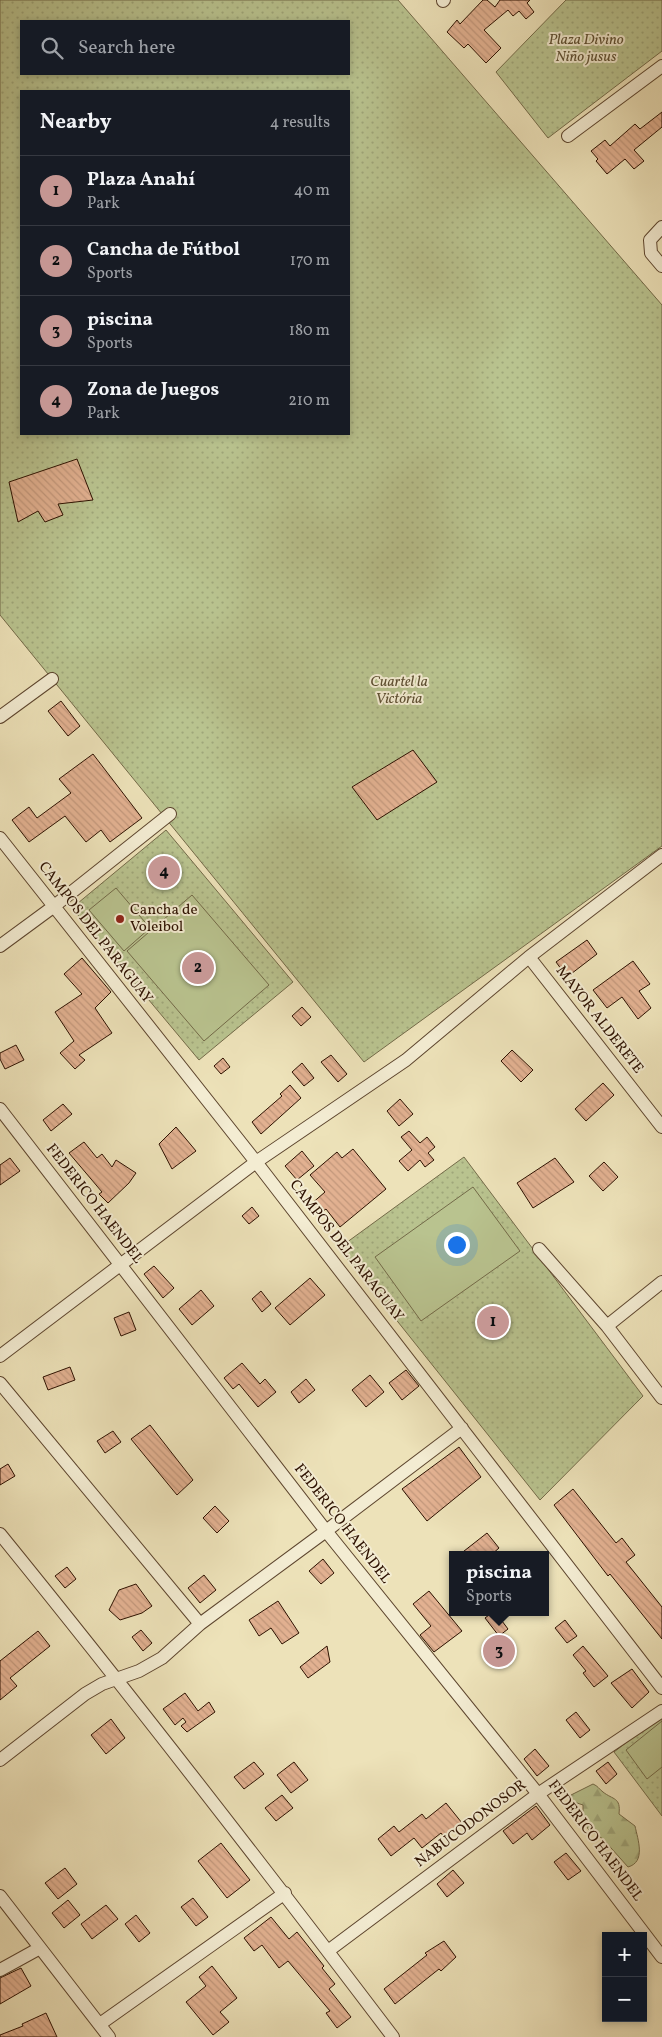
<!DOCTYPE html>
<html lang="en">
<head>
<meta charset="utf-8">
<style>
  body { margin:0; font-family:Vollkorn,serif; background:#20242c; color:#f1f3f6 }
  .controls { position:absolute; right:15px; bottom:15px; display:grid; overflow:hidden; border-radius:0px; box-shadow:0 2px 8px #0003 }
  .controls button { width:45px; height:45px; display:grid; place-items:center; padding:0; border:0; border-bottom:1px solid #363941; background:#171b24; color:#f1f3f6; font:25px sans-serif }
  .you { position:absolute; left:456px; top:1244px; width:18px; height:18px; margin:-12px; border:4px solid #fff; border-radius:50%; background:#1a73e8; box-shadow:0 0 0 8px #1a73e833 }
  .badge { display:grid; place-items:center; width:32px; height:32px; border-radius:50%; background:#c59692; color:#111; font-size:16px; font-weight:700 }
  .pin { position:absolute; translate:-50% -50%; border:2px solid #fff; box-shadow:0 1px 5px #0006 }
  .popup { position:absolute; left:449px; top:1551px; width:100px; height:65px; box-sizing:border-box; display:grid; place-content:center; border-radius:0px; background:#171b24; filter:drop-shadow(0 1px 4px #0005); font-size:16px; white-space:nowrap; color:#9ea1a6 }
  .popup b { font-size:19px; color:#f1f3f6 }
  .popup::after { content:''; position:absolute; left:50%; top:100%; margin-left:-10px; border:10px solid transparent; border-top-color:#171b24 }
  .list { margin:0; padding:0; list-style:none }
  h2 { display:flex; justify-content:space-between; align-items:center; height:65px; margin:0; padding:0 20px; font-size:21px }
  h2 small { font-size:16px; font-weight:400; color:#9ea1a6 }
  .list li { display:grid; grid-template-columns:32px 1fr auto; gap:15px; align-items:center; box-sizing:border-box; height:70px; padding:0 20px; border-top:1px solid #363941 }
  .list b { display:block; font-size:19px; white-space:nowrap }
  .list p { margin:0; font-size:16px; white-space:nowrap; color:#9ea1a6 }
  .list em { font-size:16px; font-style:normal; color:#9ea1a6 }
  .icon { flex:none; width:28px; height:28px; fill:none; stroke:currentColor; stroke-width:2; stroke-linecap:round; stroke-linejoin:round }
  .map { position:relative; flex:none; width:662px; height:2037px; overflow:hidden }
  .search { position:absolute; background:#171b24; box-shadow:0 2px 8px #0003; left:20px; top:20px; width:330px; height:55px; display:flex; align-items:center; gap:12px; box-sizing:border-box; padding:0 18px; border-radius:0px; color:#9ea1a6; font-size:19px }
  .panel { position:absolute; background:#171b24; box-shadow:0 2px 8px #0003; left:20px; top:90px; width:330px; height:345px; border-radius:0px }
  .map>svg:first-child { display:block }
</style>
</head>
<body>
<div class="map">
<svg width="662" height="2037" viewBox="0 0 662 2037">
  <defs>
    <pattern id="forest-firs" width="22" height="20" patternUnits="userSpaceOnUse" patternTransform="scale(1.25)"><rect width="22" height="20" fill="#b9c38f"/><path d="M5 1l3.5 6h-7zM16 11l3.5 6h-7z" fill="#9fa67a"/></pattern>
    <pattern id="park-dots" width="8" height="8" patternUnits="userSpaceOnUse" patternTransform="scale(1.25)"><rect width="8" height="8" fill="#b9c38f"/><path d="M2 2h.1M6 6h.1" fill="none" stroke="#9fa67a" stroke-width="1.8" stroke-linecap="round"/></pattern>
    <pattern id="building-back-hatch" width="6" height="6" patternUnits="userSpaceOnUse" patternTransform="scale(1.25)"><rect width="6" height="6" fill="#e2b191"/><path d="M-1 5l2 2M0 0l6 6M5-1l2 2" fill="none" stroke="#c2977b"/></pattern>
  </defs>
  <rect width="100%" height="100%" fill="#ede2b9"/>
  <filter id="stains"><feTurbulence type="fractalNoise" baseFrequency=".004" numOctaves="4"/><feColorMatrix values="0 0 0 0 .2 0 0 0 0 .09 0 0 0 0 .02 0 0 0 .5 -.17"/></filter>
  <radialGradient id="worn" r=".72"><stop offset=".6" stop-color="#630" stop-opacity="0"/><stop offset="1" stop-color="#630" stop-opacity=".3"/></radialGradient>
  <path fill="url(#forest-firs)" stroke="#736a48" d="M593,1784C598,1786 599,1789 603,1792C613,1800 621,1797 619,1814L635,1826C638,1840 646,1862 628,1867L603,1839L588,1829L583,1817V1805L571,1801V1795Z"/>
  <path fill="url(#park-dots)" stroke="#736a48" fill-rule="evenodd" d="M0,0H398L662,305V846L364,1062L0,615ZM21,21H349V74H21ZM21,91H349V434H21Z
    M566,0H662V51L548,138L496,72Z
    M166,830L293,982L199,1060L72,908Z
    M464,1157L643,1396L540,1500L339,1248Z
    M662,1715V1816L614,1752Z"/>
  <path fill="#b9c38f" stroke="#736a48" d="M116,888L150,928L124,951L89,910Z
    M192,895L269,985L204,1041L127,951Z
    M473,1187L520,1251L421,1321L375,1257Z
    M662,1721V1767L647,1779L626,1750Z"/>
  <path fill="#9abfab" stroke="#6e7967" d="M501,1646L511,1659L502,1666L485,1657Z"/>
  <path fill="url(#building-back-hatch)" stroke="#2d1100" d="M483,0H487L495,7L500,0H530L527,3L534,12L526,19L519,11L513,16L508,10L484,30L501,48L486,63L468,44L464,48L447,32L457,20L460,24Z
    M662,112V127L634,150L644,161L634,169L625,159L607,174L596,161L598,159L591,151L605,140L610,146L635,124L640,129Z
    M77,459L93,500L58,504L63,515L45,522L38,511L18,522L9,482Z
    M61,701L80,726L68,736L48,711Z
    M413,750L437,782L377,820L352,787Z
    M93,754L142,818L110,842L101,830L86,842L65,816L29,842L12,820L29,807L37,818L71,793L59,779Z
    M587,940L597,954L567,977L556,962Z
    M82,958L111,992L95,1008L112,1033L79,1055L85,1060L75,1069L60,1053L74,1041L55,1012L82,994L64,974Z
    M633,961L650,984L639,991L651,1008L638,1019L622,997L607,1008L593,990Z
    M302,1007L311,1017L301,1026L292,1016Z
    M16,1045L24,1060L5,1069L0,1059V1053Z
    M512,1050L533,1070L521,1082L501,1061Z
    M331,1055L347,1074L338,1082L321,1062Z
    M223,1058L230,1067L221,1074L214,1066Z
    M302,1063L314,1078L304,1086L292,1072Z
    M603,1083L614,1095L586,1121L575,1109Z
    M290,1085L301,1098L261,1134L252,1122L282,1096L280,1094Z
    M400,1099L413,1114L399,1126L387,1111Z
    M63,1104L72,1114L51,1131L43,1120Z
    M176,1127L196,1151L172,1169L159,1144Z
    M409,1131L420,1143L427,1137L435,1147L428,1153L434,1160L425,1167L420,1160L408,1171L399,1161L412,1150L401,1137Z
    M84,1142L97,1158L102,1154L112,1167L116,1160L136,1173L129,1183L108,1203L99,1194L102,1192L69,1153Z
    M353,1149L386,1189L340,1227L326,1209L318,1215L310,1205L325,1192L310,1175L337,1152L342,1158Z
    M302,1151L314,1166L297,1180L285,1166Z
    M10,1158L20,1171L0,1185V1165Z
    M555,1158L574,1182L533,1208L517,1183Z
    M604,1162L618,1177L603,1191L589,1176Z
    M252,1207L259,1216L249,1224L242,1216Z
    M154,1266L174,1288L163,1298L144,1274Z
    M310,1278L325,1295L290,1325L275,1308Z
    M201,1290L214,1306L192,1325L179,1309Z
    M261,1291L271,1304L262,1312L252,1299Z
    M129,1312L136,1330L121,1336L114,1318Z
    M242,1363L260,1384L265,1379L276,1392L258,1407L239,1384L233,1389L224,1378Z
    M70,1367L75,1380L48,1390L43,1377Z
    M406,1370L419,1386L402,1400L389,1383Z
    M370,1375L384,1392L366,1407L352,1390Z
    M306,1379L315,1390L299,1403L291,1392Z
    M150,1425L193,1480L177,1495L131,1439Z
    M113,1431L121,1442L105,1453L97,1441Z
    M459,1447L481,1477L427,1521L402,1489Z
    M8,1464L15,1476L0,1485V1469Z
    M573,1489L616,1543L622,1538L635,1555L626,1562L662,1607V1639L610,1574L608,1576L554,1505Z
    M215,1506L229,1521L217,1533L203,1518Z
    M487,1533L499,1548L491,1555H459Z
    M323,1559L334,1573L321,1584L309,1571Z
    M67,1567L76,1579L65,1588L55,1576Z
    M204,1575L216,1590L200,1603L188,1588Z
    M136,1584L152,1606L142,1613L120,1620L109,1610L119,1590Z
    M429,1591L462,1631L434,1652L420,1635L431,1626L413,1604Z
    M278,1601L299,1633L282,1644L271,1628L259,1636L249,1620Z
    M493,1612H513L502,1621L508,1629L499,1636L485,1618Z
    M565,1620L577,1636L567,1643L555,1628Z
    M141,1630L152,1643L143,1651L132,1637Z
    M38,1631L50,1646L10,1678L17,1686L0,1700V1661Z
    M327,1646L330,1662L308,1678L300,1667Z
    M583,1646L608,1676L594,1687L583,1673L586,1671L573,1655Z
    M632,1669L649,1692L632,1708L611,1683Z
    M185,1693L198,1711L209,1702L215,1712L187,1732L181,1726L186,1722L183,1718L175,1725L163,1709Z
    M576,1712L590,1730L580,1738L566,1720Z
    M111,1719L125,1738L106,1754L91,1735Z
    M535,1749L549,1766L537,1776L524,1759Z
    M254,1762L264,1774L244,1789L234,1777Z
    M294,1762L308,1780L291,1793L277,1775Z
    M608,1762L617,1774L606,1784L596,1771Z
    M282,1795L293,1808L276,1821L265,1808Z
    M446,1803L462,1823L444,1837L441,1833L422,1848L414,1838L391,1856L378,1839L394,1826L399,1832L422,1814L426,1819Z
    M536,1806L550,1825L532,1840L527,1833L513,1844L503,1831Z
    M221,1843L250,1880L227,1898L198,1861Z
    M566,1853L581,1871L568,1880L554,1862Z
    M65,1868L77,1884L58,1899L45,1883Z
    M453,1870L464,1883L447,1897L437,1884Z
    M193,1898L208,1917L196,1926L181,1907Z
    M68,1900L80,1915L64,1928L52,1913Z
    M106,1905L118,1919L92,1939L81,1924Z
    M136,1915L150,1933L139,1942L125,1924Z
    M271,1917L289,1939L297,1932L324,1966L322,1968L335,1984L329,1989L351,2017L337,2028L326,2013L330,2011L288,1961L279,1968L262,1945L254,1951L244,1938Z
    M444,1941L456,1957L441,1971L439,1969L395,2004L384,1989L427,1955L425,1953Z
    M212,1966L237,1998L220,2012L229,2022L213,2035L186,2002L206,1986L199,1977Z
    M21,1968L31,1986L0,2004V1978Z
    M46,2013L57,2037H0V2035L23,2026L22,2024Z"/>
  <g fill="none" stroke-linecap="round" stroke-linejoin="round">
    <g stroke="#5d452e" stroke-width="14">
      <path id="minor" d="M443,1L444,0
        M568,136L662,66
        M662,227L650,240L651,253L662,266
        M0,717L52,679
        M0,838L256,1162L662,1688
        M0,946L53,907L170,814
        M529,957L662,1127
        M0,1109L326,1531L538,1794L662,1957
        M539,1249L607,1326L662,1398
        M607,1326L662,1282
        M0,1356L256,1162L406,1060L529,957L662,855
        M0,1383L200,1624
        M0,1534C134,1699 264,1867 393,2037
        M0,1760L85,1694L102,1684L139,1671L162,1658L200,1624L326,1531L462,1428
        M0,1896L109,2037
        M328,1951L538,1794L662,1711
        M0,1970L40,1948
        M100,2024L285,1893"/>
    </g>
    <use href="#minor" stroke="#f3ecd2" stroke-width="12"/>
  </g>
  <circle fill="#8f2418" stroke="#f3ecd2" stroke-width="2" cx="120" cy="919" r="5"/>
  <g text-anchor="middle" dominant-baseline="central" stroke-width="4" stroke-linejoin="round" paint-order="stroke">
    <g font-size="15" font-style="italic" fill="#5e4f32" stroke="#f3ecd2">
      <text x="586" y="40">Plaza Divino<tspan x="586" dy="17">Niño jusus</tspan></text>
      <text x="399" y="682">Cuartel la<tspan x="399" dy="17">Victória</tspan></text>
    </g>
    <g font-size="15" fill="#2d1100" stroke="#f3ecd2" text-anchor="start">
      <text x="130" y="910">Cancha de<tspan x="130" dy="17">Voleibol</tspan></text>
    </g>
    <g font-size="15" fill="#2d1100" stroke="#f3ecd2">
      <text transform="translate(95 933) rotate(52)">CAMPOS DEL PARAGUAY</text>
      <text transform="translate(599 1020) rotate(52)">MAYOR ALDERETE</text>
      <text transform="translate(94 1204) rotate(52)">FEDERICO HAENDEL</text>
      <text transform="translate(346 1251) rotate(52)">CAMPOS DEL PARAGUAY</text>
      <text transform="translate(342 1524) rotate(52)">FEDERICO HAENDEL</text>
      <text transform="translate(471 1824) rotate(-37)">NABUCODONOSOR</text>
      <text transform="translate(595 1841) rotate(53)">FEDERICO HAENDEL</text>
    </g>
  </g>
  <rect width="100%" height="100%" filter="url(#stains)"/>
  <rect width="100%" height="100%" fill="url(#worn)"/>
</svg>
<div class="controls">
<button>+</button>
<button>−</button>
</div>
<div class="you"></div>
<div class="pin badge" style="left:493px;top:1322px">1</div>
<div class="pin badge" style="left:198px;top:968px">2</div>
<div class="pin badge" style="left:499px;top:1651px">3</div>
<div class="popup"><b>piscina</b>Sports</div>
<div class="pin badge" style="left:164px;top:872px">4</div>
<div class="search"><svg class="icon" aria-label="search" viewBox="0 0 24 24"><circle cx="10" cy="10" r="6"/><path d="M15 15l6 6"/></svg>Search here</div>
<section class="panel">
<h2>Nearby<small>4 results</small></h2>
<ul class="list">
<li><span class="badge">1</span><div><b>Plaza Anahí</b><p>Park</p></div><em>40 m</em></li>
<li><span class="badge">2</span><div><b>Cancha de Fútbol</b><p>Sports</p></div><em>170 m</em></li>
<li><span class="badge">3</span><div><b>piscina</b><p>Sports</p></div><em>180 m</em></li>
<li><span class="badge">4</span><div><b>Zona de Juegos</b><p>Park</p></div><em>210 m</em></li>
</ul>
</section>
</div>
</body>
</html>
